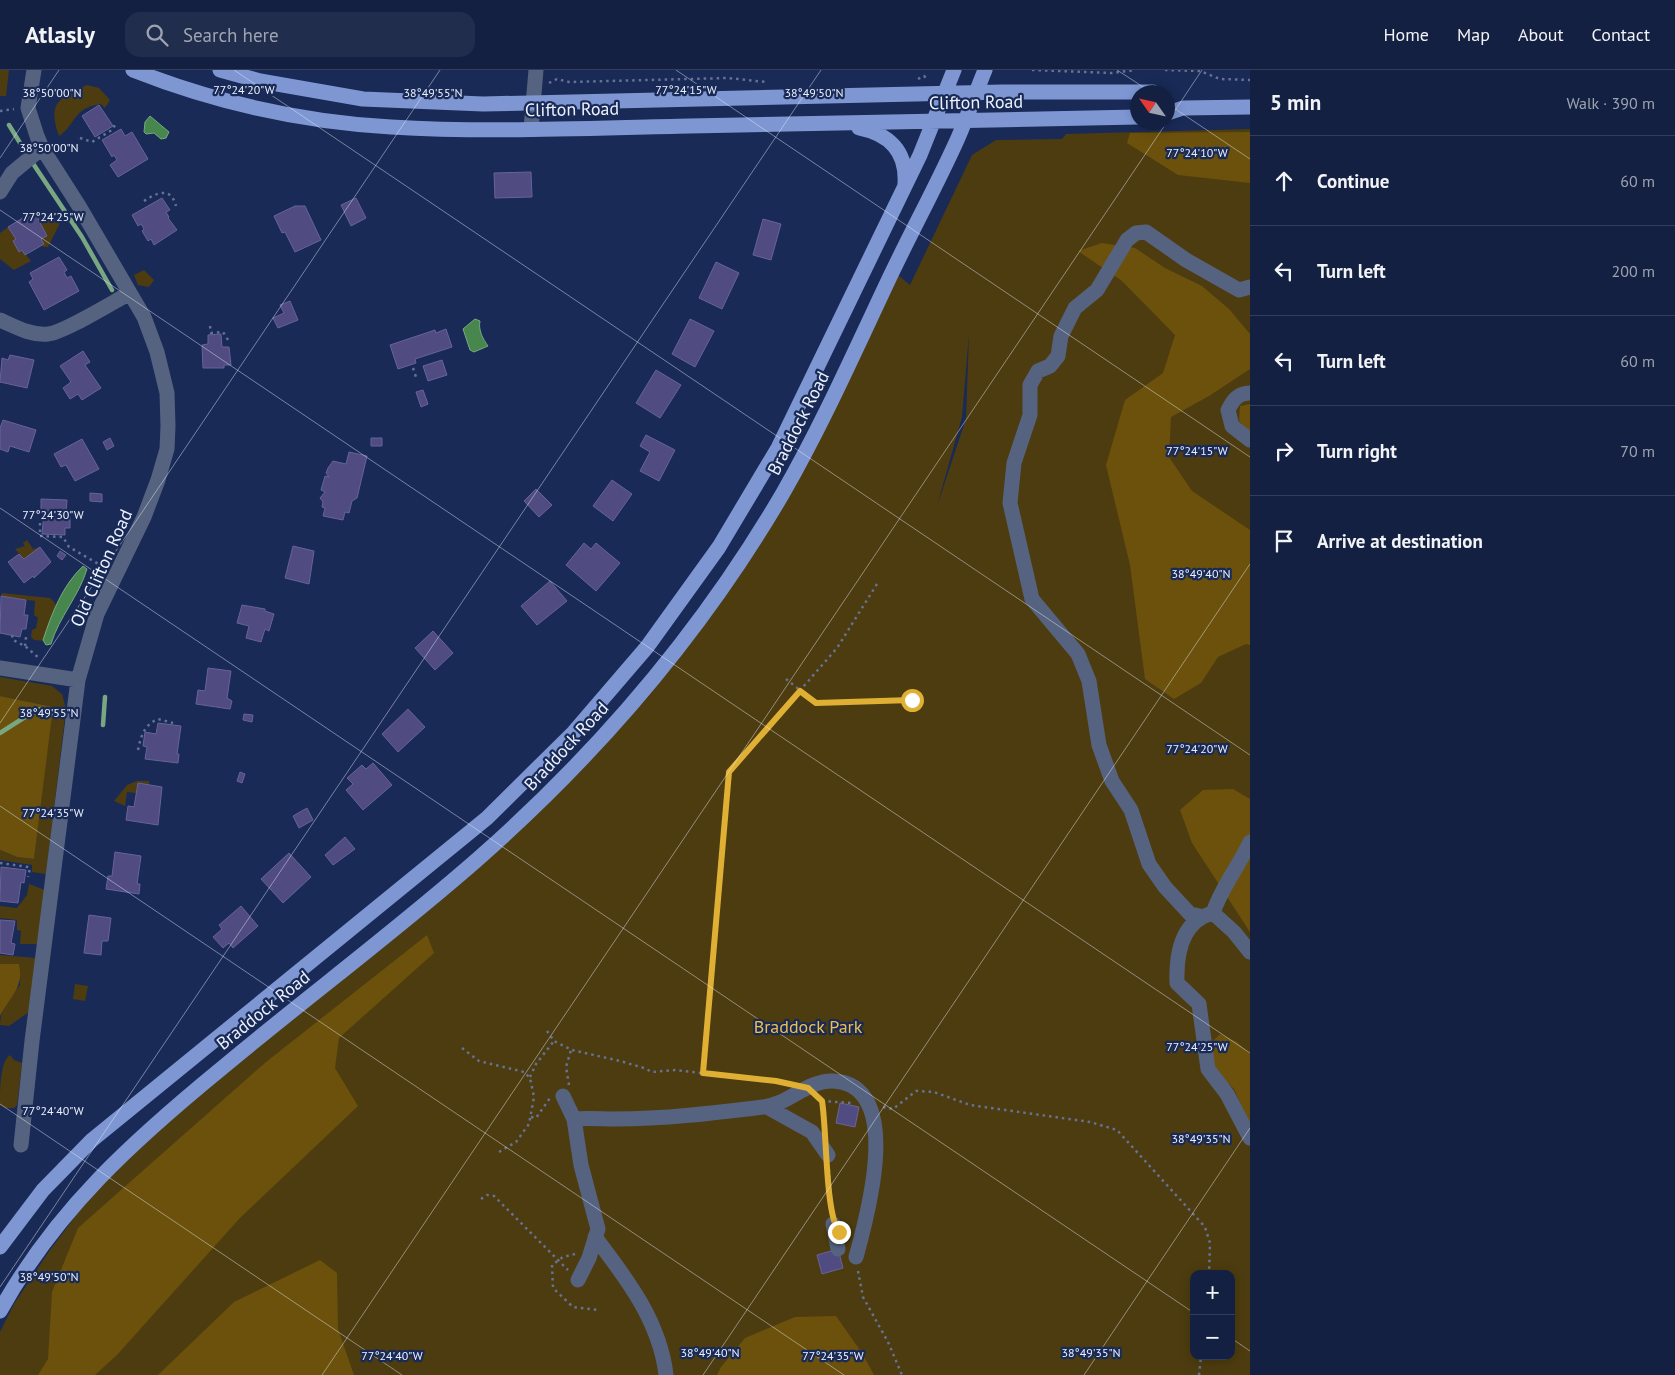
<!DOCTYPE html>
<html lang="en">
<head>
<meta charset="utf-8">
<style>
  body { margin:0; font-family:"PT Sans",sans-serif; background:#202d4c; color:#f1f3f6 }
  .controls { position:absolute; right:15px; bottom:15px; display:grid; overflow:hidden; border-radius:10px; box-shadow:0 2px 12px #0003 }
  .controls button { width:45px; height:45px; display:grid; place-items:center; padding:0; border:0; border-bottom:1px solid #323e5a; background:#132041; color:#f1f3f6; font:25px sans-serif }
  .compass { position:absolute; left:1130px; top:15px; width:45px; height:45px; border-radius:50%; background:#132041; box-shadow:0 2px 12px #0003; rotate:304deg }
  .stop { position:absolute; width:15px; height:15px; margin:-11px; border:4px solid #e0b034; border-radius:50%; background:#fff }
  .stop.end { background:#e0b034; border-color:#fff; box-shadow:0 1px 5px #0008 }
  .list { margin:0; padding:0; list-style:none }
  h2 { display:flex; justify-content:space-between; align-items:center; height:65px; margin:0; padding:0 20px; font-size:21px }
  h2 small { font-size:16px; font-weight:400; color:#9da3b1 }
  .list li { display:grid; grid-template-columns:32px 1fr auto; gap:15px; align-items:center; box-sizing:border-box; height:90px; padding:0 20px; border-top:1px solid #323e5a }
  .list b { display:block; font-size:19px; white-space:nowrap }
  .list em { font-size:16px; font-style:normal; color:#9da3b1 }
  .icon { flex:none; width:28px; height:28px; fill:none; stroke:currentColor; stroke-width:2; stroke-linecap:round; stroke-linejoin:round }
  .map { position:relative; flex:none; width:1250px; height:1305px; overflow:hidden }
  header { display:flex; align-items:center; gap:30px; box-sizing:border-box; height:70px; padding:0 25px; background:#132041; border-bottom:1px solid #323e5a }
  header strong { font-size:24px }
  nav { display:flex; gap:28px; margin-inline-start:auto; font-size:18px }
  .search { width:350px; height:45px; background:#202d4c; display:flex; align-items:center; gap:12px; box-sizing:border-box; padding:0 18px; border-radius:15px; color:#9da3b1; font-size:19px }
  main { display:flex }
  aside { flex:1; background:#132041 }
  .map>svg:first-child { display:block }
</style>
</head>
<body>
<header>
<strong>Atlasly</strong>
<div class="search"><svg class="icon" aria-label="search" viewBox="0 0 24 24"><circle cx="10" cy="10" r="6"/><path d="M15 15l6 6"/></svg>Search here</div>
<nav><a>Home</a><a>Map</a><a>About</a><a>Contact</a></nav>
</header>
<main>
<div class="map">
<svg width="1250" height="1305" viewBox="0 0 1250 1305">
  <rect width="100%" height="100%" fill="#192a57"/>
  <path fill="#4d3c0f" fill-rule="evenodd" d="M0,0H9L6,26H0Z
    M87,15L99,18L110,30L105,38L101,34C72,38 77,54 59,66C47,33 59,28 87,15Z
    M1250,59V1305H0V1262L14,1234L50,1180L124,1082L536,735L679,577L744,486L893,201L910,215L972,85L996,70L1062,69L1066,64ZM969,264L966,349L937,436L962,347ZM1194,1204H1231V1286H1194Z
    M34,141H37L43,150L60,153L48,177H43L41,169L47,166Z
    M8,157L16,169L13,171L19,182L22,180L31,191L14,200L0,189V163Z
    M144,200L154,210L149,217L138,215L134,205Z
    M27,470L33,479L40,477L24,489L15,479L25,476L23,473Z
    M2,523L50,528C65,539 52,557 47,571L34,570L31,567L32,560L36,558L38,548L34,545L35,531L1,526Z
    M0,607L52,616L62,624L66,639L46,804L32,802V795L0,790V780L17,787L34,789L52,637L0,626Z
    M137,711H149V715L138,713L136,723L127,722L125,736L114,731L127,715Z
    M29,814L45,820L38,874H20L21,861L17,860V850L0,848V836L17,838L27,825Z
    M0,885L36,888L29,942L9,956L0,955C0,939 10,927 20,915L19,894H0Z
    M75,914L88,916L85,931L73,929Z
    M10,985L14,990L22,993L17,1035L14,1038H5L0,1035C0,1020 0,991 10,985Z"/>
  <path fill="#6b510c" d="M1250,62V113L1178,105L1127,73L1130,63Z
    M1102,173L1135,178L1165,198L1202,216L1229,239L1250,264V299L1209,326L1171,347L1169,387L1192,421L1250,460V575L1246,574L1218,587L1201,613L1174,629L1145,609L1130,495L1106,395L1125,330L1163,303L1175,265L1122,211L1078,181Z
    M1250,334V363L1239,351L1240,336Z
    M0,626L53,637L34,789L17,787L0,780Z
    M1233,719L1250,729V862L1192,773L1180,740L1203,720Z
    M427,865L434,883L339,968L335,998L358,1036L239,1149L117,1285L95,1305H38L48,1289L52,1222L78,1158L266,992Z
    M0,894H19C24,918 11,925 0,946Z
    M1220,964L1237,972L1250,984V1055L1234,1019L1216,1002L1210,974Z
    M320,1190L337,1203L338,1259L354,1305H158L234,1232Z
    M836,1246L862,1283L874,1305H717L721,1297L745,1268L795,1247Z"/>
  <path fill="#47874e" stroke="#78a782" d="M150,46L169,62L166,68L161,69L154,63L146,64L144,62L145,52Z
    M475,249L480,251C478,260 483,269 488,276L474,282L470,280L463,259Z
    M83,496L87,499C79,526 59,547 51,574L46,575L43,570C52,543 62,516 83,496Z"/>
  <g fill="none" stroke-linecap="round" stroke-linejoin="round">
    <path stroke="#78a782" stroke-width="4.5" d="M9,55L25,81
      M32,92L82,167L112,220
      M103,655L105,627
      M0,663L36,640L41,639L58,646"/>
  </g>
  <path fill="#504b80" stroke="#67639a" d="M99,35L113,56L95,67L82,46Z
    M121,59L125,66L132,62L148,89L118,107L110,95L117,90L114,85L112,87L102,70Z
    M531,102L532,127L495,128L494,103Z
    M162,128L170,140L166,142L169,147L168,148L177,160L154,175L151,169L148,171L142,161L144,159L141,154L138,156L132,145Z
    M356,128L366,148L351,156L341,135Z
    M295,136H305L321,170L295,182L285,162L282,163L274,146Z
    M34,141L47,166L41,169L44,174L25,185L22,180L19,182L13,171L16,169L8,157Z
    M763,149L781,154L771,190L753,185Z
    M59,187L67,200L64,202L67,208L71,206L79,221L44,240L29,212L33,209L30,203Z
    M716,192L739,203L722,239L699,228Z
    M290,231L298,250L278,258L273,248L284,243L280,235Z
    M690,249L714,261L695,297L672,284Z
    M446,259L452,277L415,289L416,293L398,299L390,275L435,260L436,263Z
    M221,264L222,277H229L231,295H224V298H203L202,275L208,274V265Z
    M83,281L90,292L85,295L101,318L82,330L78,324L70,329L63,318L71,312L60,296Z
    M10,285L34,290L27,318L0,312L2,288L8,290Z
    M442,290L447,305L428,311L423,296Z
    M656,300L681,315L660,348L636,333Z
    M423,320L428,334L421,337L416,322Z
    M3,350L36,360L29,382L10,376L8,382L0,379V358Z
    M646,365L675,380L659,411L640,401L650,382L640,376Z
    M110,368L114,376L107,380L103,372Z
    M371,368H382V376H371Z
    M82,369L99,399L75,411L66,395L61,397L54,384Z
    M349,382L367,386L357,428L352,431L349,443L345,442L343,450L323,446L325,438L322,437L323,432L320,428L325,422L321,420L325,406L329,407L326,403L328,398L333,391L346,394Z
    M612,410L632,424L613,451L593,436Z
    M536,419L552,435L539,447L524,431Z
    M90,423L102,424V432L90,431Z
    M41,429L67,430L66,444H70V458H65V465L42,464L44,443L41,442Z
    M584,473L591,479L596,473L620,493L596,521L566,495Z
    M293,476L314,481L309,514L285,508Z
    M40,477L51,492L34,508L33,506L24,513L8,492L19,484L24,489Z
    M60,481L66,485L62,490L57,486Z
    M550,511L567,531L537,555L521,536Z
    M1,526L26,530L24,545H28L26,559H22L20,567L0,563Z
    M242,535L265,539V541L274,544L269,561L265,559L261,572L246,568L249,556L237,553Z
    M433,561L453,583L435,600L415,578Z
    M208,598L231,601L227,628L232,631L230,639L196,634L198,620L205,621Z
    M408,639L425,657L398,682L382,664Z
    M244,644L253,645L252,652L243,650Z
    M158,653L181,656L177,684H179L178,693L145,689L147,677L143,676L145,662L156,664Z
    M373,693L392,715L363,740L346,720L353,714L347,708L362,695L366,699Z
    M240,702L245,704L242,713L237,711Z
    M138,713L162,717L158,755L126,750L128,736L134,737Z
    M307,738L313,750L299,758L293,746Z
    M345,767L355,779L333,795L325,785Z
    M115,782L141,786L137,814H140L139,824L106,819L108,806H112Z
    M289,783L311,807L283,833L261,809Z
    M1,797L26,800L24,813L21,812L18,833L0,831Z
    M241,836L258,856L233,878L229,873L223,878L213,867L222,859L219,855Z
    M89,845L111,848L108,871H102L101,885L84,883Z
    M0,850L15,851L11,873L15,874L13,885L0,883Z
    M840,1033L859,1037L855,1057L836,1053Z
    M838,1179L843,1198L822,1204L817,1185Z"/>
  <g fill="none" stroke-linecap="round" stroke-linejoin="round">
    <path stroke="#657293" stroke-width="2.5" stroke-dasharray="2.5 4" stroke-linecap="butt" d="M1032,0L1112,3L1135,0
      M1165,0L1200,1L1220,9L1250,10
      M918,9L924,6L927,9
      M549,13L557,9L569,12L728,8L766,12
      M0,41L14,39
      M80,68L92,72L112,60L115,55
      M144,131C156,123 171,116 176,136
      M210,256L211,263L223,262L230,273
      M413,298L416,307
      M40,453V466L63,467L69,477L102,496
      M12,565L13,570L25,576L40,589
      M25,576L26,567
      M786,609L816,633L912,630
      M138,680C141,666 144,655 158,649L173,653
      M0,793L28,797L30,798L28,807
      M547,961L554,971L572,980L620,991L644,998L652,1002L675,1000L785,1013
      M462,978L479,991L524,1002L530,1008L534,1027L529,1054L516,1072L499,1082
      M703,1003L729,702L837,578L877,514
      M530,1007L536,994L554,971
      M569,1015L566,997L571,980
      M819,1028L822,1031L826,1056
      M822,1031L851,1033
      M883,1037L893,1039L916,1021L934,1022L970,1035L1090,1052L1117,1060L1205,1157L1210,1173L1209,1204
      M531,1047L536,1048L550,1028
      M829,1099L832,1141
      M481,1129L487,1125L494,1126L568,1200
      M575,1184L563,1187L552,1195L553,1218L573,1237L598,1240
      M858,1201L863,1227L888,1272L902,1305
      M1199,1305L1201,1286"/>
    <path stroke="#566380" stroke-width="15" d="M531,59L536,0
      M0,122L12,103L42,78
      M0,250C14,256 31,266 48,264C63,263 113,232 130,223
      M1250,323C1238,323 1233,330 1228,340L1232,356L1250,370
      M0,598L78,610
      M1213,843C1181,851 1176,884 1177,913L1199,934L1208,999L1227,1024L1250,1068
      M1213,843C1221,818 1239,796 1250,772
      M1213,843L1234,862L1250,882
      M1200,846L1190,844L1165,817L1149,794L1131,740L1112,711L1099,675L1089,611L1078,584L1032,529L1010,433L1014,393L1030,345V315L1038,301L1050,296L1058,286L1061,266L1075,238L1097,220L1127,170L1136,163L1146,162L1186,190L1239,220L1250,217
      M563,1026L574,1049L581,1095L598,1159L589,1188L578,1210
      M767,1037L812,1062L828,1085
      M574,1049C588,1048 601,1049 615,1049C664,1049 714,1043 763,1037C787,1035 808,1010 833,1011C905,1014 867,1147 856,1187
      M21,1075L32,971L78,610L97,544L144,447L158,410L167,379L168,356L167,323L157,282L144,247L79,136L42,78L37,66L28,38L34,0
      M833,1154L838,1179
      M595,1167C627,1209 660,1252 666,1305"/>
    <path stroke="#7e97d3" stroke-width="15" d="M133,0C214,32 304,52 391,57C490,63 591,58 690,56C839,53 988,50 1138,47
      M220,0L260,11L363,29L483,34L1002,22H1153
      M1168,43L1183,38L1250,37
      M859,58C889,64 907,81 905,114
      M0,1177L43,1120L92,1070L487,748L574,662L647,577L719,477L778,378L920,85L954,0
      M0,1241C56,1140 134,1070 222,998C307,927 396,861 479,788C598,683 703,560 783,423C822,355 854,283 887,213C910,164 936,117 958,68C968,45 976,22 985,0"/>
  </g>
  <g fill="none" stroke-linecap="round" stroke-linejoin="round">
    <path stroke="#e0b034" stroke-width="6" d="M839,1162C825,1142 827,1061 822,1031L808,1018L776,1011L703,1003L729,702L800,621L816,633L912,630"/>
  </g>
  <path fill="none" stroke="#ecf2fd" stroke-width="1" stroke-opacity="0.45" d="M234,0L1250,685M676,0L1250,387M1117,0L1151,22M1168,34L1250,89M1168,51L1202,0M0,88L59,0M0,140L1250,983M0,438L1194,1243M0,653L440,0M0,736L844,1305M0,1034L402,1305M0,1217L821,0M1231,1268L1250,1281M322,1305L1167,52M703,1305L1250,494M1084,1305L1250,1058"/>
  <g text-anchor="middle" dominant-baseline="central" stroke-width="4.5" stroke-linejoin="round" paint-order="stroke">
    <g font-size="18" fill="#ecf2fd" stroke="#192a57">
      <text transform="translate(976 32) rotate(-1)">Clifton Road</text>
      <text transform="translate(572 39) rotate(-1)">Clifton Road</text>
      <text transform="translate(798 353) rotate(-63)">Braddock Road</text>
      <text transform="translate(101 498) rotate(-66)">Old Clifton Road</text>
      <text transform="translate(566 676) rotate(-47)">Braddock Road</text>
      <text transform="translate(263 940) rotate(-39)">Braddock Road</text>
    </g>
    <g font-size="18" fill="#edbf4d" stroke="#192a57">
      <text x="808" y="956">Braddock Park</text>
    </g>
  </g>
  <g font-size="12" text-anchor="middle" fill="#ecf2fd" stroke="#192a57" stroke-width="4.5" stroke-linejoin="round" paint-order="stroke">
    <text x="244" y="24">77°24'20"W</text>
    <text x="686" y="24">77°24'15"W</text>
    <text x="52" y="27">38°50'00"N</text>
    <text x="433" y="27">38°49'55"N</text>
    <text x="814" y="27">38°49'50"N</text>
    <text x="49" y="82">38°50'00"N</text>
    <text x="1197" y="87">77°24'10"W</text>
    <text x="53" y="151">77°24'25"W</text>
    <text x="1197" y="385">77°24'15"W</text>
    <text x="53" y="449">77°24'30"W</text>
    <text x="1201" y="508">38°49'40"N</text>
    <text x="49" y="647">38°49'55"N</text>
    <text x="1197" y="683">77°24'20"W</text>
    <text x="53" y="747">77°24'35"W</text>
    <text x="1197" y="981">77°24'25"W</text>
    <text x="53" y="1045">77°24'40"W</text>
    <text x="1201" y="1073">38°49'35"N</text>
    <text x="49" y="1211">38°49'50"N</text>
    <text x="710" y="1287">38°49'40"N</text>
    <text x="1091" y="1287">38°49'35"N</text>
    <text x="392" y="1290">77°24'40"W</text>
    <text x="833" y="1290">77°24'35"W</text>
  </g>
</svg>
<div class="controls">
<button>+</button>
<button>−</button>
</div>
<svg class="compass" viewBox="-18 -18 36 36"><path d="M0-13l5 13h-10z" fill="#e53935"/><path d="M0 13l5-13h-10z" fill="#9da3b1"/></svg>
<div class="stop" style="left:912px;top:630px"></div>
<div class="stop end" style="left:839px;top:1162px"></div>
</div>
<aside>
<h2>5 min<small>Walk · 390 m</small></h2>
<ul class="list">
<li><svg class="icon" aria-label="ahead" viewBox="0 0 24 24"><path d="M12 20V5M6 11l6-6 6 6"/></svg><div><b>Continue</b></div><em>60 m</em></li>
<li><svg class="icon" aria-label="left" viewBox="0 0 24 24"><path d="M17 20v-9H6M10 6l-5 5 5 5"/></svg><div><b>Turn left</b></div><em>200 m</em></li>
<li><svg class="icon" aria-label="left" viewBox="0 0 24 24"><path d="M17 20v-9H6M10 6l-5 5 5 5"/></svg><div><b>Turn left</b></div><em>60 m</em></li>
<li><svg class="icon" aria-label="right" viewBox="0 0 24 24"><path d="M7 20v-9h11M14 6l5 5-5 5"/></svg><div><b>Turn right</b></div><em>70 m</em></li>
<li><svg class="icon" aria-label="arrive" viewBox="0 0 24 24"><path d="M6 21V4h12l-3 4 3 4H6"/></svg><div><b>Arrive at destination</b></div></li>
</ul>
</aside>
</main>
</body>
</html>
